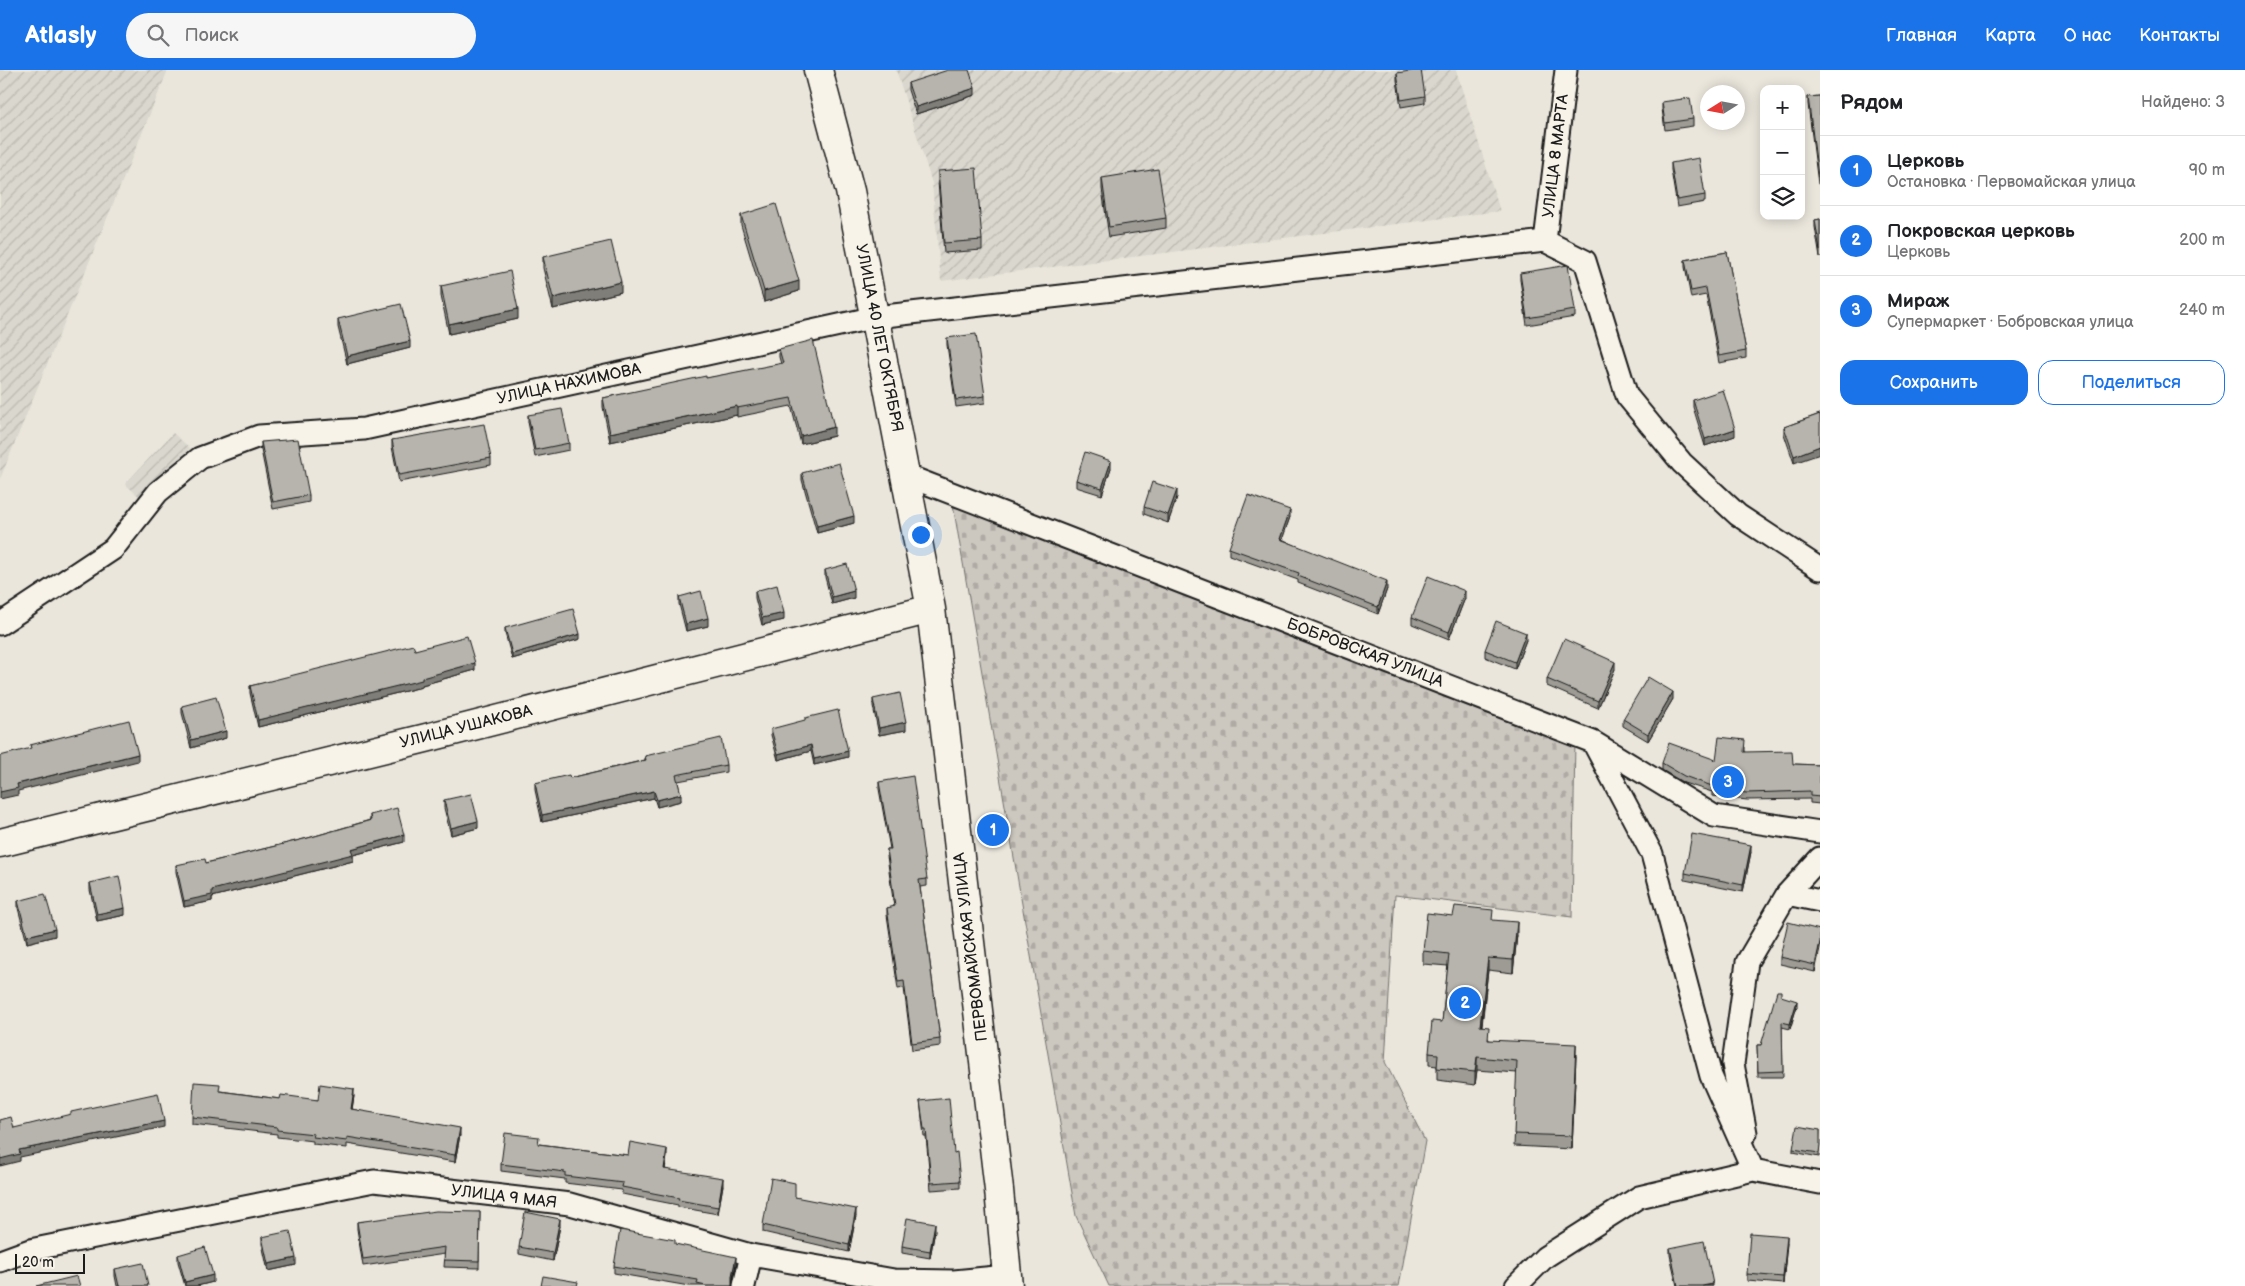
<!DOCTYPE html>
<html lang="ru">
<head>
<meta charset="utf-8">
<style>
  body { margin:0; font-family:"Balsamiq Sans",sans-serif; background:#f6f6f6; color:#202124 }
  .controls { position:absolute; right:15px; top:15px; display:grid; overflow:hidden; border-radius:10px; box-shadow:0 2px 12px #0003 }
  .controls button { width:45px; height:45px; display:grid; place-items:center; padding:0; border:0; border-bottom:1px solid #e0e0e0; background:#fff; color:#202124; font:25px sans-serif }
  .compass { position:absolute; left:1700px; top:15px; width:45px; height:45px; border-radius:50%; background:#fff; box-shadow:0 2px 12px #0003; rotate:259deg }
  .scale { position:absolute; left:15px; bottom:12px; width:70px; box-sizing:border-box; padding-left:5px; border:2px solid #1c1c1c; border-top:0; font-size:14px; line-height:18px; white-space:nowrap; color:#1c1c1c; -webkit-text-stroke:4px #f7f3e8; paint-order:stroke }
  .you { position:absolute; left:920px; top:464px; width:18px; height:18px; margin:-12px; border:4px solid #fff; border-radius:50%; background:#1a73e8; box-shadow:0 0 0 8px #1a73e833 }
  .badge { display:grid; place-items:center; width:32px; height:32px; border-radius:50%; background:#1a73e8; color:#fff; font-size:16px; font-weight:700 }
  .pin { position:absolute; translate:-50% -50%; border:2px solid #fff; box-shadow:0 1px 5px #0006 }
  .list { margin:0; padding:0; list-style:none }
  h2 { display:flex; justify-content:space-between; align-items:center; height:65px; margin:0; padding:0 20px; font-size:21px }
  h2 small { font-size:16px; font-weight:400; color:#757577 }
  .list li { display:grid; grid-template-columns:32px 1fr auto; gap:15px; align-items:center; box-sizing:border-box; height:70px; padding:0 20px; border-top:1px solid #e0e0e0 }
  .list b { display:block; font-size:19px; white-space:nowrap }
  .list p { margin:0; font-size:16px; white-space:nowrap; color:#757577 }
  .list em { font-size:16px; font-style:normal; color:#757577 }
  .actions { display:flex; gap:10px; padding:15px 20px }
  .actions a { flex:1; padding:11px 0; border:1px solid #1a73e8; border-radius:15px; text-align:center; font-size:18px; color:#1a73e8 }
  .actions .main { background:#1a73e8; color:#fff }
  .icon { flex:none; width:28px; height:28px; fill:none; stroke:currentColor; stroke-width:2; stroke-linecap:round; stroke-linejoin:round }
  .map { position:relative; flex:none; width:1820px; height:1216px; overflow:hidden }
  header { display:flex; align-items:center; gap:30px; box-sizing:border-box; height:70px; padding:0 25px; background:#1a73e8; color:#fff }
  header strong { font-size:24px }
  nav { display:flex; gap:28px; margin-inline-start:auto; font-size:18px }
  .search { width:350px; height:45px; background:#f6f6f6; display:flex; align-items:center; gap:12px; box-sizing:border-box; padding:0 18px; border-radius:28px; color:#757577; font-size:19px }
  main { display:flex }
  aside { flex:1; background:#fff }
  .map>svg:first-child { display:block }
</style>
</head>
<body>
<header>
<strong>Atlasly</strong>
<div class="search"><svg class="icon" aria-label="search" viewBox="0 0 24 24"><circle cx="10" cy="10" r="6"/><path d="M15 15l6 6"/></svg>Поиск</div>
<nav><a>Главная</a><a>Карта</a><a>О нас</a><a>Контакты</a></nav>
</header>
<main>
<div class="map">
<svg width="1820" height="1216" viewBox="0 0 1820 1216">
  <defs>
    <pattern id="industrial-furrows" width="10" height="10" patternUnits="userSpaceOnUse" patternTransform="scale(1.25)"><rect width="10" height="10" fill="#dad7ce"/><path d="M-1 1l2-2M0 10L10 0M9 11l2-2" fill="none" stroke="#bab8b0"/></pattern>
    <pattern id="cemetery-stones" width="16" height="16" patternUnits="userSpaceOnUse" patternTransform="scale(1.25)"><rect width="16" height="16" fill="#ccc8c0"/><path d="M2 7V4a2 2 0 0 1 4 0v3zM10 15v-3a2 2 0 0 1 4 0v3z" fill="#afaba4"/></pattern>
  </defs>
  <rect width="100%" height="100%" fill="#eae6dc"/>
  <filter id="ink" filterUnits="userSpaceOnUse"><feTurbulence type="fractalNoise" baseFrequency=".02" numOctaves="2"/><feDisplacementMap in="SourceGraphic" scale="10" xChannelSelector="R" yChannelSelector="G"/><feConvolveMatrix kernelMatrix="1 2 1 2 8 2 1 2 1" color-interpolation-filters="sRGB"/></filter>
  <g filter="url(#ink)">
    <path fill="url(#industrial-furrows)" d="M0,0H168L0,409Z
      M896,0H1456L1500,141L941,211L932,113Z
      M173,363L190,378L142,429L125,414Z"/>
    <path fill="url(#cemetery-stones)" stroke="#74726e" d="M953,435L1575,671L1572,847L1395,825L1385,992L1425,1071L1399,1216H1109L1076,1146Z"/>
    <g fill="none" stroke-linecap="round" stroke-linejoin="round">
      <g stroke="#1c1c1c" stroke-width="25">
        <path id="minor" d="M1545,171L1566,0
          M905,405L1593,672L1714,746L1820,762
          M0,554L113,479L158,422L200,388L259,366L364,359L876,247L1545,171L1585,191L1627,326L1682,393L1738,445L1820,499
          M1593,672L1652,784L1711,1006L1753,1100
          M1787,824L1820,788
          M1746,1063L1733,994L1747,892L1787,824L1820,831
          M0,1191L30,1180L374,1111L570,1134L751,1185L894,1210L954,1211L1007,1206
          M744,1216L751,1185
          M1516,1216L1545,1187L1639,1127L1753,1100L1820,1113"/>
      </g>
      <g stroke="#1c1c1c" stroke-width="31">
        <path id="secondary" d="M818,0L850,121L931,539L999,1120L1008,1216
          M0,773L426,668L931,539"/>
      </g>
      <use href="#minor" stroke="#f7f3e8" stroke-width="21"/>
      <use href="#secondary" stroke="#f7f3e8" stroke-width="28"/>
    </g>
    <path fill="#9d9b94" stroke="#1c1c1c" d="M1397,3L1425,26V33L1401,37L1397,10Z
      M908,13L975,25L916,44L908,20Z
      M1820,26V114H1818L1808,34V27Z
      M1662,32L1693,49V56L1665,60L1662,39Z
      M1671,93L1705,125V132L1677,137L1671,100Z
      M938,101L982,170V180L944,183L938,112Z
      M1102,108L1166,148V158L1109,167L1102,119Z
      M741,145L799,221L764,232L741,155Z
      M1820,149V188L1815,157V150Z
      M1727,182L1746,281V288L1719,293L1706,225L1691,228L1685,197V190Z
      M543,187L621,222L553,239L543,198Z
      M1520,203L1575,240V247L1527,255L1520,210Z
      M441,216L518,249L449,264L441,226Z
      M338,249L410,278L347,294L338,257Z
      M947,268L985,326V333L956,337L947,275Z
      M779,279L834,366L801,374L791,336L737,347V345L610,372L603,337V328L781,294L779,287Z
      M1693,330L1735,366L1705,376L1693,337Z
      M1820,344L1794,393L1784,364V357Z
      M528,345L569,373V380L535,387L528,352Z
      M392,370L491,388V395L399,412L392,377Z
      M261,372L309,425V432L273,439L261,380Z
      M1111,398L1102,425L1076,417V410Z
      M802,403L854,453L817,463L802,410Z
      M1177,427L1168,453L1144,444V437Z
      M1290,447L1282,469L1387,519L1378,544L1298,513V510L1229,485V478Z
      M825,500L854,528L832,534L825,507Z
      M755,521L784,550L762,555L755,528Z
      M679,527L708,556L686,561L679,534Z
      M1465,528L1449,569L1412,554V547Z
      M505,558L580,569L512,589L505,563Z
      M1526,570L1515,599L1485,587V580Z
      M415,580L475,600L422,615V617L258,657L250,623V616Z
      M1615,599L1598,638L1547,616V609Z
      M873,629L906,660L879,665L873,636Z
      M1673,629L1648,671L1623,656V649Z
      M182,636L226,668L191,678L182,643Z
      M771,659L848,687L814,695L811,681L778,690L771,665Z
      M1745,677V682L1793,694L1820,695V734L1810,733V729L1747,730L1712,726V722L1684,713L1662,700V693L1716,690Z
      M645,686L726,695V702L678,711L681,731L657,737L654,728L542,752L535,720V713L570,708L645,690Z
      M879,712L927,809V816L920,817L940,969V976L912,980L904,918L898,919L887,845V838L894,837L887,786V779H890L879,719Z
      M444,730L478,758L451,765L444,738Z
      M370,745L404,772L353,785V791L212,827V831L184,837L176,802V795L206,793L308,768L370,750Z
      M1751,782L1743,822L1685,810V803Z
      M90,813L125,845L97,851L90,820Z
      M18,831L55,866L27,873L18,838Z
      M1493,850L1517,865L1513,903L1488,900L1482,956L1489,970L1576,986L1572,1079L1514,1076L1517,1003L1477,1000L1475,1015L1437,1010V996L1429,995V983L1442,952L1448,896L1423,894V881Z
      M1820,860L1815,902L1780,894V887Z
      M1781,926L1797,936L1790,959L1782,957L1783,1007H1758L1757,975H1761Z
      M220,1021L280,1029L318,1030L354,1026L352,1039L460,1065L455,1092L347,1074V1078L313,1074V1071L277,1067V1064L192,1054V1047Z
      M920,1031L960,1111V1118L931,1120L926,1066H924Z
      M1820,1060L1819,1087L1793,1082V1079Z
      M539,1074L628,1085L667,1086L665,1099L723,1115L718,1144L678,1137V1135L622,1124V1120L565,1113V1109L501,1101V1094Z
      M795,1127L856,1146L849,1182L763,1162V1155Z
      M480,1142L479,1198L444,1197L445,1184L363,1196L357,1159V1152Z
      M560,1156L553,1191L519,1184V1177Z
      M935,1160L930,1188L902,1183V1176Z
      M262,1167L296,1195L268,1201L262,1174Z
      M1787,1173L1783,1214L1747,1211V1204Z
      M675,1174L736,1194L732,1216H689L614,1203V1196Z
      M1670,1178L1713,1216H1677L1670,1185Z
      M178,1185L213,1212L197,1216H185L178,1192Z
      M115,1199L148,1216H117L115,1206Z"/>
    <path fill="#7f7e78" stroke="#1c1c1c" d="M975,18V25L916,44V37Z
      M799,211V221L764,232V221Z
      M621,212V222L553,239V228Z
      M518,239V249L449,264V254Z
      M410,271V278L347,294V286Z
      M737,336V345L610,372V363Z
      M834,357V366L801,374V366Z
      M1735,359V366L1705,376V369Z
      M1820,376V384L1794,393V386Z
      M1111,391V398L1102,425V418Z
      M1177,420V427L1168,453V445Z
      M1290,440V447L1280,476V469Z
      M854,446V453L817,463V456Z
      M1387,511V519L1378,544V537Z
      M854,521V528L832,534V527Z
      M1465,521V528L1449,569V562Z
      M784,543V550L762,555V548Z
      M708,548V556L686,561V554Z
      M1526,563V570L1515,599V592Z
      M580,564V569L512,589V584Z
      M1615,592V599L1598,638V631Z
      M475,593V600L422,615V617L258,657V650Z
      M1673,622V629L1648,671V664Z
      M906,652V660L879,665V658Z
      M226,661V668L191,678V670Z
      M811,675V681L778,690V684Z
      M848,681V687L814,695V689Z
      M138,684V691L18,721V725L0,729V722L17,714Z
      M654,721V728L542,752V745Z
      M681,724V731L657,737V730Z
      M478,751V758L451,765V758Z
      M404,765V772L353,785V791L212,827V831L184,837V831L212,820L351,779Z
      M1751,775V782L1743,822V815Z
      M125,838V845L97,851V844Z
      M1517,852V865L1513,903V890Z
      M55,859V866L27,873V866Z
      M1820,872V879L1815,902V895Z
      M1488,888V900L1480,968V956Z
      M1797,931V936L1790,959V954Z
      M1576,974V986L1572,1079V1066Z
      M1477,987V1000L1475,1015V1002Z
      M354,1019V1026L351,1046V1039Z
      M164,1051V1057L20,1087V1091L0,1096V1089L19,1080Z
      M460,1058V1065L455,1092V1085Z
      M667,1079V1086L664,1106V1099Z
      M723,1108V1115L718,1144V1137Z
      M856,1139V1146L849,1182V1175Z
      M560,1149V1156L553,1191V1183Z
      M935,1153V1160L930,1188V1181Z
      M1787,1166V1173L1783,1214V1207Z
      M736,1187V1194L732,1213V1206Z
      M296,1188V1195L268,1201V1194Z
      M213,1205V1212L197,1216H185V1212Z
      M1713,1214V1216H1702Z"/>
    <path fill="#b6b4ac" stroke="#1c1c1c" d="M948,0H969L975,18L916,37L908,13Z
      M1416,0H1421L1425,26L1401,30L1397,3Z
      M1820,26V107H1818L1808,27Z
      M1690,28L1693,49L1665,53L1662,32Z
      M1699,88L1705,125L1677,130L1671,93Z
      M976,98L982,170L944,173L938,101Z
      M1158,99L1166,148L1109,157L1102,108Z
      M776,134L799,211L764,221L741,145Z
      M1820,149V181L1815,150Z
      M611,171L621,212L553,228L543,187Z
      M1727,182L1746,281L1719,286L1706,218L1691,221L1685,190Z
      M1568,195L1575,240L1527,248L1520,203Z
      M510,201L518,239L449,254L441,216Z
      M401,234L410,271L347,286L338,249Z
      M976,264L985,326L956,330L947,268Z
      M813,270L834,357L801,366L791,328L737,338V336L610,363L603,328L706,306V308L783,293L779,279Z
      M1723,320L1735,359L1705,369L1693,330Z
      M562,339L569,373L535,380L528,345Z
      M1820,344V376L1794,386L1784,357Z
      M484,354L491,388L399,405L392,370Z
      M298,369L309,425L273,432L261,372Z
      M1085,382L1111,391L1102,418L1076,410Z
      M839,393L854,446L817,456L802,403Z
      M1152,412L1177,420L1168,445L1144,437Z
      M1248,425L1290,440L1280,469L1387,511L1378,537L1298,506L1299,503L1229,478Z
      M847,494L854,521L832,527L825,500Z
      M1428,506L1465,521L1449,562L1412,547Z
      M777,515L784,543L762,548L755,521Z
      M701,521L708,548L686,554L679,527Z
      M573,539L580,564L512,584L505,558Z
      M1496,551L1526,563L1515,592L1485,580Z
      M467,566L475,593L422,608V610L258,650L250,616L413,575L415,580Z
      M1564,569L1615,592L1598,631L1547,609Z
      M1648,607L1673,622L1648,664L1623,649Z
      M900,623L906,652L879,658L873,629Z
      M216,627L226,661L191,670L182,636Z
      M838,640L848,681L814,689L811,675L778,684L771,659L805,650V648Z
      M129,650L138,684L17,714L18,718L0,722V686L31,678L30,675Z
      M1719,667L1745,670L1744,682L1792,681L1793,694L1820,695V727L1810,726V721L1747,723L1712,719V716L1684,706L1662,693L1669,673L1716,690Z
      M721,668L726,695L676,705L681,724L657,730L654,721L542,745L535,713L569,705L570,708L646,690L645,686Z
      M913,706L927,809L919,810L940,969L912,973L904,911L898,912L887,838L895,836L887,779H891L879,712Z
      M471,724L478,751L451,758L444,730Z
      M397,738L404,765L351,779L353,784L212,820V825L184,831L176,795L205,789L206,793L308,768L371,750L370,745Z
      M1692,764L1751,775L1743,815L1685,803Z
      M119,806L125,838L97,844L90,813Z
      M45,824L55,859L27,866L18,831Z
      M1455,836L1493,840L1492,850L1517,852L1513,890L1488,888L1480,956L1489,957L1488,970L1576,974L1572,1066L1514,1064L1517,991L1477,987L1475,1002L1437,998L1438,984L1429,983L1432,951L1442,952L1449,884L1423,881L1427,843L1453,846Z
      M1788,852L1820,860V872L1815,895L1780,887Z
      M1777,921H1781V926L1797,931L1790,954L1782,952L1783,1001L1758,1002L1757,975H1761Z
      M194,1012L220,1014L219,1021L280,1029L281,1025L318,1030L320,1014L354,1019L351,1039L460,1058L455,1085L347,1067V1071L313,1067L314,1064L277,1060V1057L192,1047Z
      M158,1023L164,1051L19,1080L20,1084L0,1089V1050L11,1047L14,1058L71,1044V1042Z
      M949,1028L954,1083L957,1082L960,1111L931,1113L926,1059H924L920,1031Z
      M1797,1056L1820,1060V1075L1819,1083L1793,1079Z
      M505,1063L539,1067L538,1074L628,1085L630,1072L667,1079L664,1099L723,1108L718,1137L678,1130L679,1128L622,1117L623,1113L565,1106V1102L501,1094Z
      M771,1108L795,1113V1127L856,1139L849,1175L763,1155Z
      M436,1141L480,1142L479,1191L444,1190L445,1177L363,1189L357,1152Z
      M525,1142L560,1149L553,1183L519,1177Z
      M907,1148L935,1153L930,1181L902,1176Z
      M620,1160L675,1170V1174L736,1187L732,1206V1216H706L697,1214L698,1210L614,1196Z
      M290,1161L296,1188L268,1194L262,1167Z
      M1750,1163L1787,1166L1783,1207L1747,1204Z
      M1704,1171L1713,1214L1702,1216H1678L1670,1178Z
      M205,1177L213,1205L185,1212L178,1185Z
      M143,1193L148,1216H119L115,1199Z
      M77,1206L80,1216H36Z
      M543,1206L578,1212L577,1216H541Z"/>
  </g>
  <g text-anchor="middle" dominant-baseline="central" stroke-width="4" stroke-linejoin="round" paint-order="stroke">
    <g font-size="16" fill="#1c1c1c" stroke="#f7f3e8">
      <text transform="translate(1556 86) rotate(-83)">УЛИЦА 8 МАРТА</text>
      <text transform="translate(879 268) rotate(79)">УЛИЦА 40 ЛЕТ ОКТЯБРЯ</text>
      <text transform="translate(569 314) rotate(-12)">УЛИЦА НАХИМОВА</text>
      <text transform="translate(1365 583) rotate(21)">БОБРОВСКАЯ УЛИЦА</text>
      <text transform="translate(466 657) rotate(-14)">УЛИЦА УШАКОВА</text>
      <text transform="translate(971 877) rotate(-97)">ПЕРВОМАЙСКАЯ УЛИЦА</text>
      <text transform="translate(504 1127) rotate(7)">УЛИЦА 9 МАЯ</text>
    </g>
  </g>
</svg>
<div class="controls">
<button>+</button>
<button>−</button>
<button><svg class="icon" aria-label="layers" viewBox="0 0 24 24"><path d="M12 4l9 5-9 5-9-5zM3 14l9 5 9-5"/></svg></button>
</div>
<svg class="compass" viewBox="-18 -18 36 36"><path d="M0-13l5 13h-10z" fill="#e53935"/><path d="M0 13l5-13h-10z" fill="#757577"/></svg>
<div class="scale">20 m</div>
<div class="you"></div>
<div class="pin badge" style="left:993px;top:760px">1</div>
<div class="pin badge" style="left:1465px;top:933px">2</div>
<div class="pin badge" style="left:1728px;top:712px">3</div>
</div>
<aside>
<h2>Рядом<small>Найдено: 3</small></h2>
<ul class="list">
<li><span class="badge">1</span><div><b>Церковь</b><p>Остановка · Первомайская улица</p></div><em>90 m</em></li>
<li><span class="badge">2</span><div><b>Покровская церковь</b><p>Церковь</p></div><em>200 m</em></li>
<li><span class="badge">3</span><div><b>Мираж</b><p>Супермаркет · Бобровская улица</p></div><em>240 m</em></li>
</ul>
<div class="actions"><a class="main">Сохранить</a><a>Поделиться</a></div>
</aside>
</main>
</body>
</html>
